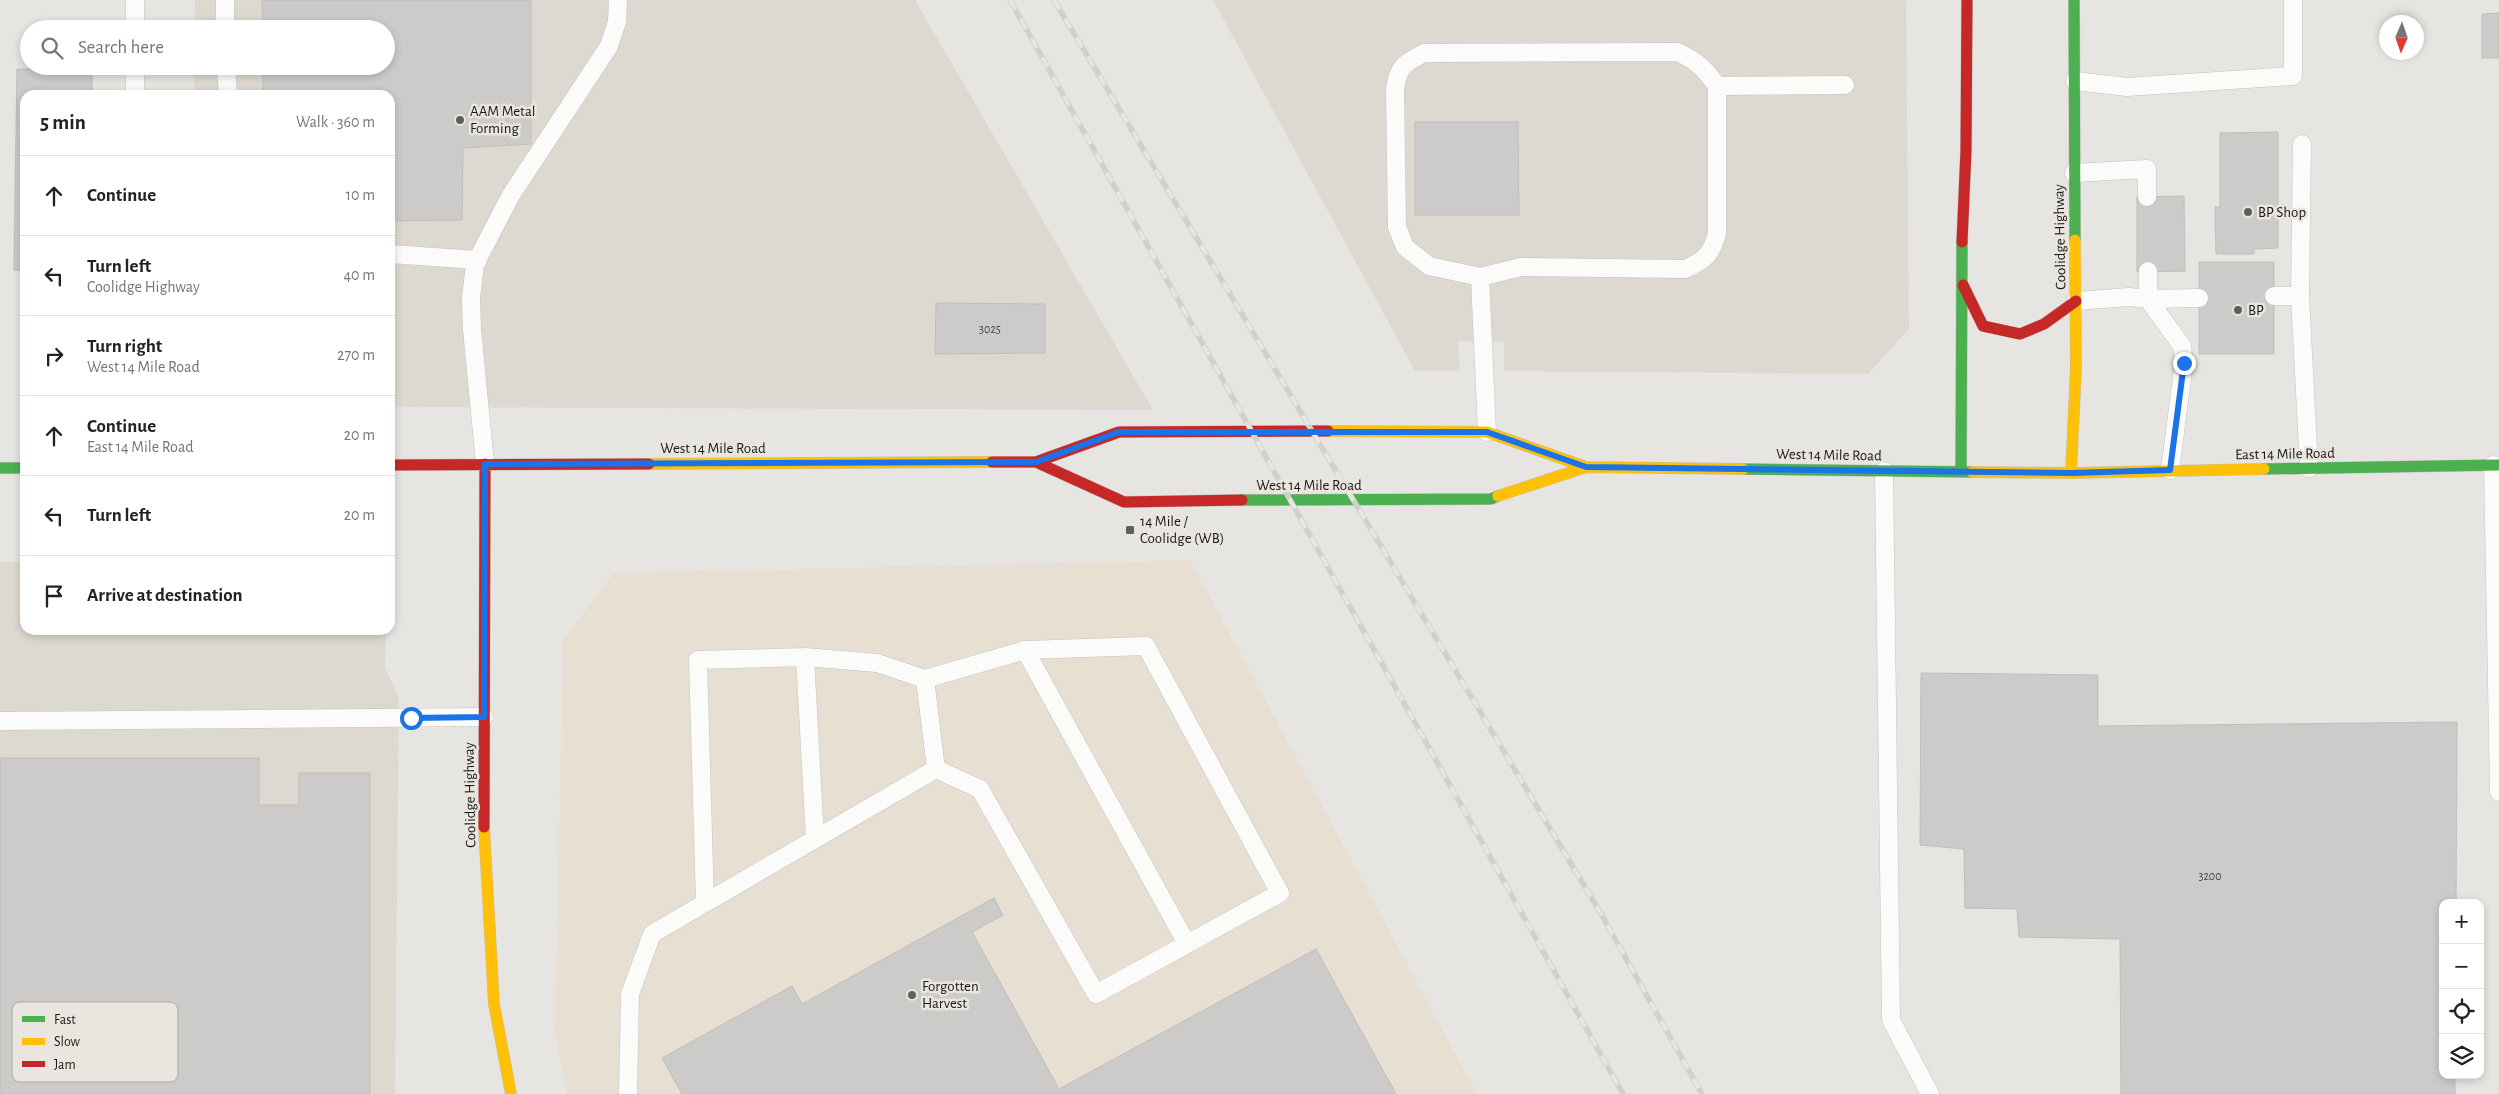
<!DOCTYPE html>
<html lang="en">
<head>
<meta charset="utf-8">
<style>
  body { margin:0; font-family:"Alegreya Sans",sans-serif; background:#f6f6f6; color:#222 }
  .controls { position:absolute; right:15px; bottom:15px; display:grid; overflow:hidden; border-radius:10px; box-shadow:0 2px 8px #0003 }
  .controls button { width:45px; height:45px; display:grid; place-items:center; padding:0; border:0; border-bottom:1px solid #e0e0e0; background:#fff; color:#222; font:25px sans-serif }
  .compass { position:absolute; left:2379px; top:15px; width:45px; height:45px; border-radius:50%; background:#fff; box-shadow:0 2px 8px #0003; rotate:182deg }
  .stop { position:absolute; width:15px; height:15px; margin:-11px; border:4px solid #1a73e8; border-radius:50%; background:#fff }
  .stop.end { background:#1a73e8; border-color:#fff; box-shadow:0 1px 5px #0008 }
  .list { margin:0; padding:0; list-style:none }
  h2 { display:flex; justify-content:space-between; align-items:center; height:65px; margin:0; padding:0 20px; font-size:21px }
  h2 small { font-size:16px; font-weight:400; color:#767676 }
  .list li { display:grid; grid-template-columns:32px 1fr auto; gap:15px; align-items:center; box-sizing:border-box; height:80px; padding:0 20px; border-top:1px solid #e0e0e0 }
  .list b { display:block; font-size:19px; white-space:nowrap }
  .list p { margin:0; font-size:16px; white-space:nowrap; color:#767676 }
  .list em { font-size:16px; font-style:normal; color:#767676 }
  .icon { flex:none; width:28px; height:28px; fill:none; stroke:currentColor; stroke-width:2; stroke-linecap:round; stroke-linejoin:round }
  .map { position:relative; flex:none; width:2499px; height:1094px; overflow:hidden }
  .search { position:absolute; background:#fff; box-shadow:0 2px 8px #0003; left:20px; top:20px; width:375px; height:55px; display:flex; align-items:center; gap:12px; box-sizing:border-box; padding:0 18px; border-radius:28px; color:#767676; font-size:19px }
  .panel { position:absolute; background:#fff; box-shadow:0 2px 8px #0003; left:20px; top:90px; width:375px; height:545px; border-radius:15px }
  .map>svg:first-child { display:block }
</style>
</head>
<body>
<div class="map">
<svg width="2499" height="1094" viewBox="0 0 2499 1094">
  <rect width="100%" height="100%" fill="#e7e5e1"/>
  <path fill="#e8dfd3" d="M1190,560L1477,1094H567L555,1035L563,640L614,573Z"/>
  <path fill="#ded9d0" d="M195,0H915L1153,410L390,407V95H194V66H386V29H195Z
    M1213,0H1906L1909,329L1868,374L1504,371V342L1458,341L1460,371H1415Z
    M0,562H25V630H386L385,667L399,699L395,1094H0Z"/>
  <path fill="#cdcbc9" stroke="#bfbdba" d="M262,0H531V144L463,148L462,220L390,221V95H263V66H386V29H263Z
    M2499,13V58H2482V14Z
    M17,69H92V95H25V270H14Z
    M1415,122H1518L1519,215H1415Z
    M2278,132V248L2254,249V254H2216L2215,207H2220V133Z
    M2184,196L2185,271L2137,272V197Z
    M2199,262H2274V354H2199Z
    M936,303L1045,304V353L935,354Z
    M1921,673L2098,675V726L2457,722L2456,903H2443V1075H2455V1094H2121L2120,939L2019,937L2017,909L1965,908L1964,849L1920,845Z
    M0,758H259V805H299V773H370V1094H0Z
    M994,898L1003,915L972,932L1059,1089L1316,949L1396,1094H682L662,1058L792,986L802,1004Z"/>
  <g fill="none" stroke-linecap="round" stroke-linejoin="round">
    <g stroke="#c5c3c0" stroke-width="19">
      <path id="lane" d="M135,0V29
        M225,0V29
        M1677,52C1696,60 1705,69 1717,86V233C1712,254 1704,261 1685,269L1521,267L1480,277L1429,266L1405,247L1397,227L1395,89C1398,66 1405,63 1424,53Z
        M135,66V95
        M226,66L228,95
        M2075,81L2127,87L2293,76V0
        M1717,86L1845,85
        M2074,173L2147,169V197
        M390,254L478,260
        M1480,277L1487,432
        M2274,296H2300L2309,468
        M2300,296L2302,144
        M2076,301L2129,297L2148,299V271
        M485,464L472,329L471,298L475,264L511,195L609,46L617,22L618,0
        M2493,465L2499,792
        M2170,470L2184,363L2182,346L2148,299L2199,298
        M1884,471L1891,1020L1930,1094
        M1146,646L1280,893L1096,994L980,789L936,769L705,903L698,660L805,657L877,663L925,679L1025,650Z
        M1025,650L1187,944
        M805,657L815,839
        M925,679L936,769
        M0,721L484,717
        M628,1094L630,994L652,934L705,903"/>
    </g>
    <g stroke="#c5c3c0" stroke-width="12">
      <path id="fast" d="M2074,0L2075,240
        M0,468H25
        M1743,469L1972,472
        M2264,469L2499,465
        M1961,471L1962,242
        M1242,500L1491,499L1498,496"/>
    </g>
    <g stroke="#c5c3c0" stroke-width="12">
      <path id="slow" d="M1328,431L1487,432L1586,467L1743,469
        M649,464L992,462
        M1972,472L2071,473L2264,469
        M2071,473L2076,368L2075,240
        M1498,496L1586,467
        M484,827L494,1004L511,1094"/>
    </g>
    <g stroke="#c5c3c0" stroke-width="12">
      <path id="jam" d="M1962,242L1966,150L1967,0
        M1963,285L1983,326L2020,334L2044,324L2076,301
        M992,462H1036L1119,432L1328,431
        M1036,462L1124,502L1242,500
        M390,465L649,464
        M484,827L485,464"/>
    </g>
    <use href="#lane" stroke="#fbfbfa" stroke-width="18"/>
    <use href="#fast" stroke="#4caf50" stroke-width="11"/>
    <use href="#slow" stroke="#ffc107" stroke-width="11"/>
    <use href="#jam" stroke="#c62828" stroke-width="11"/>
    <g stroke="#d0d0cf" stroke-width="5.5">
      <path id="rail" d="M1010,0L1623,1094
        M1054,0L1600,912L1702,1094"/>
    </g>
    <use href="#rail" stroke="#e9e6df" stroke-width="4" stroke-dasharray="11" stroke-linecap="butt"/>
  </g>
  <g fill="none" stroke-linecap="round" stroke-linejoin="round">
    <path stroke="#1a73e8" stroke-width="6" d="M411,718L484,717L485,464L1036,462L1119,432H1487L1586,467L2071,473L2170,470L2184,363"/>
  </g>
  <g fill="#615f5c" stroke="#e9e6df" stroke-width="2">
    <circle cx="460" cy="120" r="5"/>
    <circle cx="2248" cy="212" r="5"/>
    <circle cx="2238" cy="310" r="5"/>
    <rect x="1125" y="525" width="10" height="10" rx="2.5"/>
    <circle cx="912" cy="995" r="5"/>
  </g>
  <g text-anchor="middle" dominant-baseline="central" stroke-width="5" stroke-linejoin="round" paint-order="stroke">
    <g font-size="12" fill="#494745">
      <text x="990" y="329">3025</text>
      <text x="2210" y="876">3200</text>
    </g>
    <g font-size="15" fill="#191715" stroke="#e9e6df" text-anchor="start">
      <text x="470" y="111">AAM Metal<tspan x="470" dy="17">Forming</tspan></text>
      <text x="2258" y="212">BP Shop</text>
      <text x="2248" y="310">BP</text>
      <text x="1140" y="521">14 Mile /<tspan x="1140" dy="17">Coolidge (WB)</tspan></text>
      <text x="922" y="986">Forgotten<tspan x="922" dy="17">Harvest</tspan></text>
    </g>
    <g font-size="15" fill="#191715" stroke="#e9e6df">
      <text transform="translate(2060 237) rotate(-91)">Coolidge Highway</text>
      <text x="713" y="448">West 14 Mile Road</text>
      <text transform="translate(2285 454) rotate(-1)">East 14 Mile Road</text>
      <text transform="translate(1829 455) rotate(1)">West 14 Mile Road</text>
      <text x="1309" y="485">West 14 Mile Road</text>
      <text transform="translate(470 795) rotate(-91)">Coolidge Highway</text>
    </g>
  </g>
  <rect x="12" y="1002" width="166" height="80" rx="8" fill="#e9e6df" stroke="#aba8a2" stroke-width="1"/>
  <rect x="22" y="1016" width="23" height="6" fill="#4caf50"/>
  <rect x="22" y="1038" width="23" height="7" fill="#ffc107"/>
  <rect x="22" y="1061" width="23" height="6" fill="#c62828"/>
  <g font-size="14" fill="#191715">
    <text x="54" y="1024">Fast</text>
    <text x="54" y="1046">Slow</text>
    <text x="54" y="1069">Jam</text>
  </g>
</svg>
<div class="controls">
<button>+</button>
<button>−</button>
<button><svg class="icon" aria-label="locate" viewBox="0 0 24 24"><circle cx="12" cy="12" r="6"/><path d="M12 2v4M12 18v4M2 12h4M18 12h4"/></svg></button>
<button><svg class="icon" aria-label="layers" viewBox="0 0 24 24"><path d="M12 4l9 5-9 5-9-5zM3 14l9 5 9-5"/></svg></button>
</div>
<svg class="compass" viewBox="-18 -18 36 36"><path d="M0-13l5 13h-10z" fill="#e53935"/><path d="M0 13l5-13h-10z" fill="#767676"/></svg>
<div class="stop" style="left:411px;top:718px"></div>
<div class="stop end" style="left:2184px;top:363px"></div>
<div class="search"><svg class="icon" aria-label="search" viewBox="0 0 24 24"><circle cx="10" cy="10" r="6"/><path d="M15 15l6 6"/></svg>Search here</div>
<section class="panel">
<h2>5 min<small>Walk · 360 m</small></h2>
<ul class="list">
<li><svg class="icon" aria-label="ahead" viewBox="0 0 24 24"><path d="M12 20V5M6 11l6-6 6 6"/></svg><div><b>Continue</b></div><em>10 m</em></li>
<li><svg class="icon" aria-label="left" viewBox="0 0 24 24"><path d="M17 20v-9H6M10 6l-5 5 5 5"/></svg><div><b>Turn left</b><p>Coolidge Highway</p></div><em>40 m</em></li>
<li><svg class="icon" aria-label="right" viewBox="0 0 24 24"><path d="M7 20v-9h11M14 6l5 5-5 5"/></svg><div><b>Turn right</b><p>West 14 Mile Road</p></div><em>270 m</em></li>
<li><svg class="icon" aria-label="ahead" viewBox="0 0 24 24"><path d="M12 20V5M6 11l6-6 6 6"/></svg><div><b>Continue</b><p>East 14 Mile Road</p></div><em>20 m</em></li>
<li><svg class="icon" aria-label="left" viewBox="0 0 24 24"><path d="M17 20v-9H6M10 6l-5 5 5 5"/></svg><div><b>Turn left</b></div><em>20 m</em></li>
<li><svg class="icon" aria-label="arrive" viewBox="0 0 24 24"><path d="M6 21V4h12l-3 4 3 4H6"/></svg><div><b>Arrive at destination</b></div></li>
</ul>
</section>
</div>
</body>
</html>
